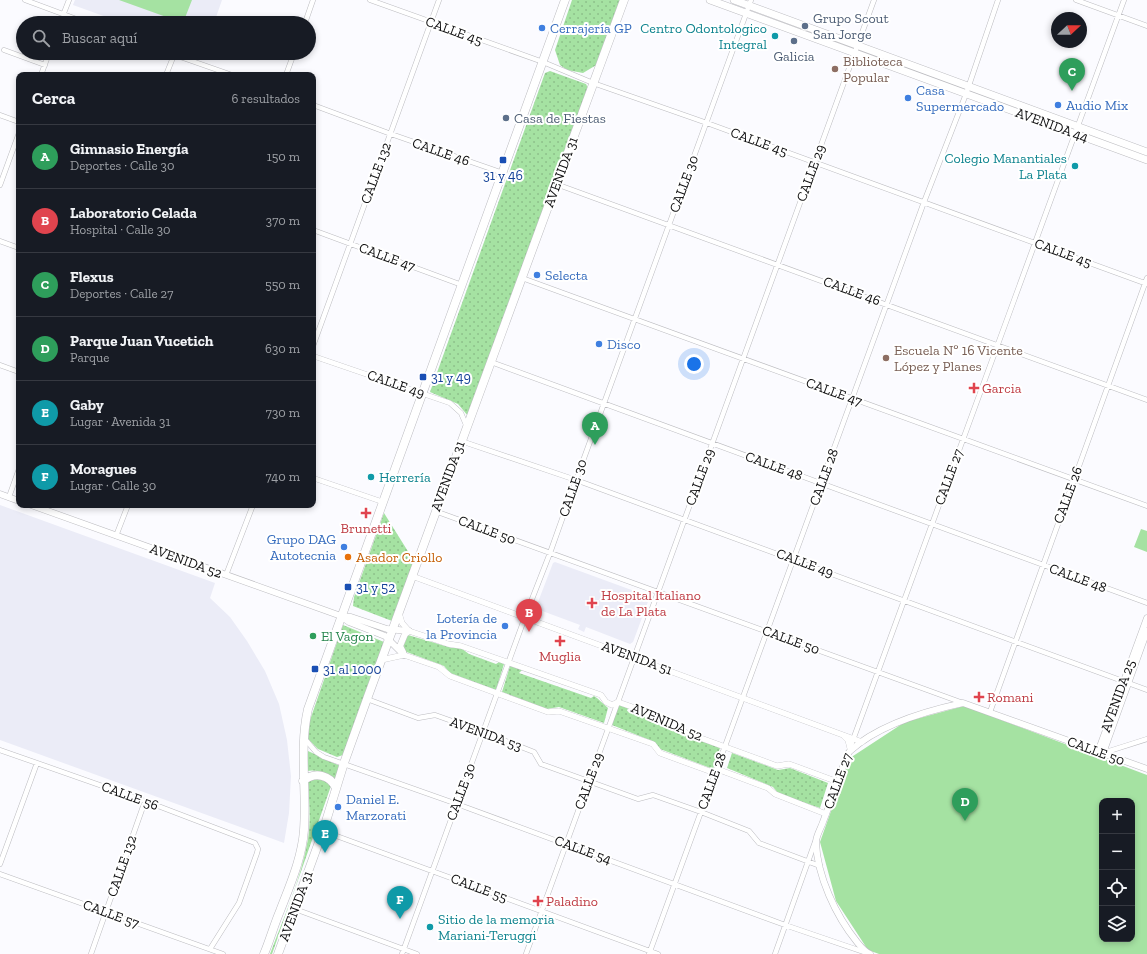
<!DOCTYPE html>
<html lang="es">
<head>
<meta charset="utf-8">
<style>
  body { margin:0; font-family:"Zilla Slab",serif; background:#20242c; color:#f1f3f6 }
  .controls { position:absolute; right:12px; bottom:12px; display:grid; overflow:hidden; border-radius:8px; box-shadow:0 2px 6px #0003 }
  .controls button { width:36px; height:36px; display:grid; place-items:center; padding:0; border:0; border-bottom:1px solid #363941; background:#171b24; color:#f1f3f6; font:20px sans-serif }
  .compass { position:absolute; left:1051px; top:12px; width:36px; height:36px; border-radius:50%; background:#171b24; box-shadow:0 2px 6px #0003; rotate:68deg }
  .you { position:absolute; left:694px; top:364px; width:14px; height:14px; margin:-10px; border:3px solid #fff; border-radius:50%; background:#1a73e8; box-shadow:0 0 0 6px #1a73e833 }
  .badge { display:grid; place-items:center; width:26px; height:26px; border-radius:50%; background:#886906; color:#fff; font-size:13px; font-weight:700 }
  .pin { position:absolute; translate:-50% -33px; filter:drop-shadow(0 1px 2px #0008) }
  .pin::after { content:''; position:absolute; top:21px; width:14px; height:12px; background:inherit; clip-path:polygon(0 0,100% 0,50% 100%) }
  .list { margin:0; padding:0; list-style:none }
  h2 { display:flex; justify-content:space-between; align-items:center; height:52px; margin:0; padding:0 16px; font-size:17px }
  h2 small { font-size:13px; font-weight:400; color:#9ea1a6 }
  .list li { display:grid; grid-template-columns:26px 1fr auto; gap:12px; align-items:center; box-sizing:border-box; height:64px; padding:0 16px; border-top:1px solid #363941 }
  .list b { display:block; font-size:15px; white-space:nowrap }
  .list p { margin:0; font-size:13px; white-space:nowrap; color:#9ea1a6 }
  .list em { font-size:13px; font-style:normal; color:#9ea1a6 }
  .icon { flex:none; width:22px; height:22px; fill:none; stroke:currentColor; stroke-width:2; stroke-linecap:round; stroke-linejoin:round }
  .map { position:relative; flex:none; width:1147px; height:954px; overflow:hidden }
  .search { position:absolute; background:#171b24; box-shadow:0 2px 6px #0003; left:16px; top:16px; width:300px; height:44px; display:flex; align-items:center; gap:10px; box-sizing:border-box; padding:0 14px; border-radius:22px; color:#9ea1a6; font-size:15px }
  .panel { position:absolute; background:#171b24; box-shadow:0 2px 6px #0003; left:16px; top:72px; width:300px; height:436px; border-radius:8px }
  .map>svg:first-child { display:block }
</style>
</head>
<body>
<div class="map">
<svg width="1147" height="954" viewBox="0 0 1147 954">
  <defs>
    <pattern id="grass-dots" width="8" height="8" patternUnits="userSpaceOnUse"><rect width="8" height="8" fill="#a5e2a2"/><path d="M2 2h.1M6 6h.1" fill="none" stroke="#8dc18a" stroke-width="1.8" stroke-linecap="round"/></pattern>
  </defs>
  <rect width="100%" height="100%" fill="#fbfbff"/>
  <path fill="#ebecf7" d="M75,0H222L214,23H123L73,5Z
    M0,505L215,583L210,598L230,617L247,641L265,671L279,704L287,740L291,776L289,813L284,843L0,740Z
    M555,562L648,596L649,599L633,642L630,644L586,627L584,632L578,629L580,625L537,609L536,606L537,602H538L553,563Z"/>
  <path fill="url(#grass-dots)" d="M572,0H620L598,64L583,73L567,70L560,65L555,50Z
    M550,71L586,84L588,88L468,416L458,404L430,392L545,73Z
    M384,513L414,561L392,621L353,606L354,597Z
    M343,625L384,642L346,754L337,757L318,749L308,739L310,720Z
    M408,635L452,648H461L469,654L496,664L499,662L504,664L496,690L450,673L444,666L404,651L403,647Z
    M510,666L522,670L519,673L591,698L594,696C599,699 603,704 608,708L604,723L559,707L547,709L502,692Z
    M618,705L628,708L627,711L664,724L667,723L673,726L678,732L720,748L713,769L660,749L652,741L612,725Z
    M308,751L340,766L335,780C329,773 316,769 307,771L306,760Z
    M732,753L778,770L790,768L828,783L820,808L779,794L773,787L727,768Z
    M315,778L328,782L331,786L272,954H270C284,917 301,879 308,839C311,820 309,800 308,781Z"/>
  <path fill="#a5e2a2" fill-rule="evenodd" d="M119,0H192L183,23Z
    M1141,529L1147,531V552L1134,547Z
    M964,706L1147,775V954H879L868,950L836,901L820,842L850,758L905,722ZM1102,801H1132V939H1102Z"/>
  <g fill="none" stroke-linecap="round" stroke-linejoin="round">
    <g stroke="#bcbcc0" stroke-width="5.5">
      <path id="minor" d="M25,0L87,23
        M370,0L543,62L593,83L707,123L1147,284
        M1076,0L1147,26
        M60,23L69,0
        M305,23L313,0
        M4,50L45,65
        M169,53L232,75
        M41,75L49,53
        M166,75L174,55
        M286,75L294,53
        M313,105L391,134L503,173
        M0,115L19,122
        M556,184L1147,400
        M0,185L19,133
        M313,230L462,285
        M0,241L19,248
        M522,278L1147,506
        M313,346L439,0
        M313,356L450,403L461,413L467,427
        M491,362L1147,603
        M0,365L19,372
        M461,441L576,480L1147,690
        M313,478L383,502
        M9,497L19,469
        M435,511L963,703
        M116,536L128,505
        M226,575L253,505
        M367,699L418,718L435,715L483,732L534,752L541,764L638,799L653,795L701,812L749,831L759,843L820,866
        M990,712L1147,278
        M305,739L316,752L324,757L457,804L785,925L864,952
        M850,748L1124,0
        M0,750L145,801L255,843L258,849L257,853L239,903L210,949
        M1103,753L1147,739
        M323,831L658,954
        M0,864L37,763
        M0,874L223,954
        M295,909L417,954
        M91,954L145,801
        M402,954L525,617L550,553L576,480L751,0
        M526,954L874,0
        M649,954L924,202L966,94L998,0
        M775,954L815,842"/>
    </g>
    <g stroke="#bcbcc0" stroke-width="6">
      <path id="tertiary" d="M412,576L862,742
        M399,613L402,623L409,631L448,644L461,646L601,695L606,702L612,705L618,702L669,720L676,729L777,766L789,764L838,782
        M381,660L404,655L439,667L450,676L548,712L559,711L653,744L660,753L712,772L717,769L768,788L775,794L826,814
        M844,736L848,740L850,748"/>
    </g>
    <g stroke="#bcbcc0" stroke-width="7">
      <path id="secondary" d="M0,494L19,501
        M31,505L341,616L351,617L387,629L409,631
        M342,617L349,622L385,636L404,655
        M403,652L400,646L405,634L409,631
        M1098,752L1147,618
        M1103,753L1147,631
        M870,954C864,951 861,947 857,942C836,916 817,876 816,842C816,836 821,828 823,822C829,806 835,790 841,774C843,767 845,756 850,751C878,725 926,711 963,703L1147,769"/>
    </g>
    <g stroke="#bcbcc0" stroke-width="8">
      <path id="primary" d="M710,0L1147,160
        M734,0L1147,152"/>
    </g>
    <g stroke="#bcbcc0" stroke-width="9">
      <path id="trunk" d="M303,781C315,771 330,775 336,788
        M264,954C270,940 274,925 280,911C290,885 302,858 304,830C307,789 299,749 308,709L565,0
        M278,954L323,831L344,763L367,699L624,0"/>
    </g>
    <use href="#minor" stroke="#fff" stroke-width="4.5"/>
    <use href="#tertiary" stroke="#fff" stroke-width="5.5"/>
    <use href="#secondary" stroke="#fff" stroke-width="6"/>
    <use href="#primary" stroke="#fff" stroke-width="7"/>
    <use href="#trunk" stroke="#fff" stroke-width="8"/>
  </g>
  <g fill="#5c6f8a" stroke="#fff" stroke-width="1.5">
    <circle cx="805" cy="26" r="4"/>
    <circle cx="794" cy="41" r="4"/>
    <circle cx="506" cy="118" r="4"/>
  </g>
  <g fill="#3f7fe0" stroke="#fff" stroke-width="1.5">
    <circle cx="542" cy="28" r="4"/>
    <circle cx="908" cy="98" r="4"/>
    <circle cx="1058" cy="105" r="4"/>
    <circle cx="537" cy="275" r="4"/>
    <circle cx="599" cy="344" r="4"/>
    <circle cx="344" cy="547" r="4"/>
    <circle cx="505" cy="626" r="4"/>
    <circle cx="338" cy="807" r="4"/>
  </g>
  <g fill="#0f9aa8" stroke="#fff" stroke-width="1.5">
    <circle cx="775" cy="36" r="4"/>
    <circle cx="1075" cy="166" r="4"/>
    <circle cx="371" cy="477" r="4"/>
    <circle cx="430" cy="927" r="4"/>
  </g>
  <g fill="#8d6e63" stroke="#fff" stroke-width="1.5">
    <circle cx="835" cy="69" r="4"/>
    <circle cx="886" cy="358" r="4"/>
  </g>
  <g fill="#1a4fb4" stroke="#fff" stroke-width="1.5">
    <rect x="499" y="156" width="8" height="8" rx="2"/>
    <rect x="419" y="373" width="8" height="8" rx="2"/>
    <rect x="344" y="583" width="8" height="8" rx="2"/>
    <rect x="311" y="665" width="8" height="8" rx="2"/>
  </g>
  <g fill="#e0444e" stroke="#fff" stroke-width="1.5">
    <path d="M972 382h4v4h4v4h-4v4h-4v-4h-4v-4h4z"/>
    <path d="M364 507h4v4h4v4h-4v4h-4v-4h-4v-4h4z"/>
    <path d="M590 597h4v4h4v4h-4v4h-4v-4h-4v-4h4z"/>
    <path d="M558 635h4v4h4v4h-4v4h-4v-4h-4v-4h4z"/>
    <path d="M977 691h4v4h4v4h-4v4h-4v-4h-4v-4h4z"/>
    <path d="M536 895h4v4h4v4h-4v4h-4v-4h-4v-4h4z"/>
  </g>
  <circle fill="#e8710a" stroke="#fff" stroke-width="1.5" cx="348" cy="557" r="4"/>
  <circle fill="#2e9e5b" stroke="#fff" stroke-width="1.5" cx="313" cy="636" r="4"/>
  <g text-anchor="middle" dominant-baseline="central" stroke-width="4" stroke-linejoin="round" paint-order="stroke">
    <g font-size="14" fill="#4e5e75" stroke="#fff" text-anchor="start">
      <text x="813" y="18">Grupo Scout<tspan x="813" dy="16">San Jorge</tspan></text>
      <text x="794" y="56" text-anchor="middle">Galicia</text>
      <text x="514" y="118">Casa de Fiestas</text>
    </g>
    <g font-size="14" fill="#366cbe" stroke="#fff" text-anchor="start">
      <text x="550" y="28">Cerrajería GP</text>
      <text x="916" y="90">Casa<tspan x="916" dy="16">Supermercado</tspan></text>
      <text x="1066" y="105">Audio Mix</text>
      <text x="545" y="275">Selecta</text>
      <text x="607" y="344">Disco</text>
      <text x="336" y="539" text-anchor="end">Grupo DAG<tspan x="336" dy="16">Autotecnia</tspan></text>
      <text x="497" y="618" text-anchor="end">Lotería de<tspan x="497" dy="16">la Provincia</tspan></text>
      <text x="346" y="799">Daniel E.<tspan x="346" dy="16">Marzorati</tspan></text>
    </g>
    <g font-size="14" fill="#0d838f" stroke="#fff" text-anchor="end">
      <text x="767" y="28">Centro Odontologico<tspan x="767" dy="16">Integral</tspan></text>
      <text x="1067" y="158">Colegio Manantiales<tspan x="1067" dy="16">La Plata</tspan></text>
      <text x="379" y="477" text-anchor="start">Herrería</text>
      <text x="438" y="919" text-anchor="start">Sitio de la memoria<tspan x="438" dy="16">Mariani-Teruggi</tspan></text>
    </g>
    <g font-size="14" fill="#0e0e0f" stroke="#fff">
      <text transform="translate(454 31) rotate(20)">CALLE 45</text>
      <text transform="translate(1052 125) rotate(20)">AVENIDA 44</text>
      <text transform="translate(759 142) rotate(20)">CALLE 45</text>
      <text transform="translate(441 152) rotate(19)">CALLE 46</text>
      <text transform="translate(561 172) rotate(-70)">AVENIDA 31</text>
      <text transform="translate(376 173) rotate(-70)">CALLE 132</text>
      <text transform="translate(811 173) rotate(-70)">CALLE 29</text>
      <text transform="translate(684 184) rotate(-70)">CALLE 30</text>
      <text transform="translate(1063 253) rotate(20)">CALLE 45</text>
      <text transform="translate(387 257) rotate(20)">CALLE 47</text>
      <text transform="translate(852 291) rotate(20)">CALLE 46</text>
      <text transform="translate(396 384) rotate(19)">CALLE 49</text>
      <text transform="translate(834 392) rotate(20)">CALLE 47</text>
      <text transform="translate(774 466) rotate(20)">CALLE 48</text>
      <text transform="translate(448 476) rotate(-70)">AVENIDA 31</text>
      <text transform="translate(700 477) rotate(-70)">CALLE 29</text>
      <text transform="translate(824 477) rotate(-70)">CALLE 28</text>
      <text transform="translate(949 477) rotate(-70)">CALLE 27</text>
      <text transform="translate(573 488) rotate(-71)">CALLE 30</text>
      <text transform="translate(1068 495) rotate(-70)">CALLE 26</text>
      <text transform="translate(487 530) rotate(20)">CALLE 50</text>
      <text transform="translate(186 561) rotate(20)">AVENIDA 52</text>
      <text transform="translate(805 563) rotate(20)">CALLE 49</text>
      <text transform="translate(1078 578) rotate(20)">CALLE 48</text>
      <text transform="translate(791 640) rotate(20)">CALLE 50</text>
      <text transform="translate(637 658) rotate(20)">AVENIDA 51</text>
      <text transform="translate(1118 696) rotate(-70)">AVENIDA 25</text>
      <text transform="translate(667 722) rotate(23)">AVENIDA 52</text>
      <text transform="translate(486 734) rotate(20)">AVENIDA 53</text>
      <text transform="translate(1096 751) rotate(20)">CALLE 50</text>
      <text transform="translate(589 781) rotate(-70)">CALLE 29</text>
      <text transform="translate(712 781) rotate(-70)">CALLE 28</text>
      <text transform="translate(838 781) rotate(-70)">CALLE 27</text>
      <text transform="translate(461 792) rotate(-70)">CALLE 30</text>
      <text transform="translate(130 796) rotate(20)">CALLE 56</text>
      <text transform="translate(583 850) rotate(20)">CALLE 54</text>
      <text transform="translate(122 866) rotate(-71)">CALLE 132</text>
      <text transform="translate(479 888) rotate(20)">CALLE 55</text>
      <text transform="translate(296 906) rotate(-70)">AVENIDA 31</text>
      <text transform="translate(111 914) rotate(20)">CALLE 57</text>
    </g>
    <g font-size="14" fill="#785e54" stroke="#fff" text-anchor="start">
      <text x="843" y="61">Biblioteca<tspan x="843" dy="16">Popular</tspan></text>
      <text x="894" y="350">Escuela Nº 16 Vicente<tspan x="894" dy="16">López y Planes</tspan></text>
    </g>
    <g font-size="14" fill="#164399" stroke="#fff" text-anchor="start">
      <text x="503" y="175" text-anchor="middle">31 y 46</text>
      <text x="431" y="377">31 y 49</text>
      <text x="356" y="587">31 y 52</text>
      <text x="323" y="669">31 al 1000</text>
    </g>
    <g font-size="14" fill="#be3a42" stroke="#fff" text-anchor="start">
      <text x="982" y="388">Garcia</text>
      <text x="366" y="528" text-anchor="middle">Brunetti</text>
      <text x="601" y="595">Hospital Italiano<tspan x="601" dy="16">de La Plata</tspan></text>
      <text x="560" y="656" text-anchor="middle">Muglia</text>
      <text x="987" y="697">Romani</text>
      <text x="546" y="901">Paladino</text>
    </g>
    <g font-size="14" fill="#c56008" stroke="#fff" text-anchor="start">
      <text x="356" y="557">Asador Criollo</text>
    </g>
    <g font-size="14" fill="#27864d" stroke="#fff" text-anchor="start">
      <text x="321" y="636">El Vagon</text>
    </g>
  </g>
</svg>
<div class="controls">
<button>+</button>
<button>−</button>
<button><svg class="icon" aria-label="locate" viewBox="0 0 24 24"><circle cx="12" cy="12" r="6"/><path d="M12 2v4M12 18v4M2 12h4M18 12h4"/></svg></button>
<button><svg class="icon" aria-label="layers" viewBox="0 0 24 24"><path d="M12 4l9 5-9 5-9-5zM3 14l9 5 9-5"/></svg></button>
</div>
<svg class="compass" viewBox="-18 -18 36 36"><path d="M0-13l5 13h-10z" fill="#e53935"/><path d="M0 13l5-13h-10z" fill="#9ea1a6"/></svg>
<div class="you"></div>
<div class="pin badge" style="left:595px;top:445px;background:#2e9e5b">A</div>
<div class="pin badge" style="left:529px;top:632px;background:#e0444e">B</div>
<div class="pin badge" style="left:1072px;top:91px;background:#2e9e5b">C</div>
<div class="pin badge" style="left:965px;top:821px;background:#2e9e5b">D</div>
<div class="pin badge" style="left:325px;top:853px;background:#0f9aa8">E</div>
<div class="pin badge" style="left:400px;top:919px;background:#0f9aa8">F</div>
<div class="search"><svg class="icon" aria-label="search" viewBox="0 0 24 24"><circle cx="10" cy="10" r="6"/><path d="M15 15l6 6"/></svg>Buscar aquí</div>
<section class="panel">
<h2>Cerca<small>6 resultados</small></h2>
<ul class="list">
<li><span class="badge" style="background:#2e9e5b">A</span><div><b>Gimnasio Energía</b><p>Deportes · Calle 30</p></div><em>150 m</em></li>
<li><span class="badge" style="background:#e0444e">B</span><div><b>Laboratorio Celada</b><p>Hospital · Calle 30</p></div><em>370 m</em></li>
<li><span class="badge" style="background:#2e9e5b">C</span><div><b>Flexus</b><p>Deportes · Calle 27</p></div><em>550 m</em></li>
<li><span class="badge" style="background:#2e9e5b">D</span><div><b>Parque Juan Vucetich</b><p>Parque</p></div><em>630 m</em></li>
<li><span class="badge" style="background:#0f9aa8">E</span><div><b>Gaby</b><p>Lugar · Avenida 31</p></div><em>730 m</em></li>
<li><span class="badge" style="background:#0f9aa8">F</span><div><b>Moragues</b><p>Lugar · Calle 30</p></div><em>740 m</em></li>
</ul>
</section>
</div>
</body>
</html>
